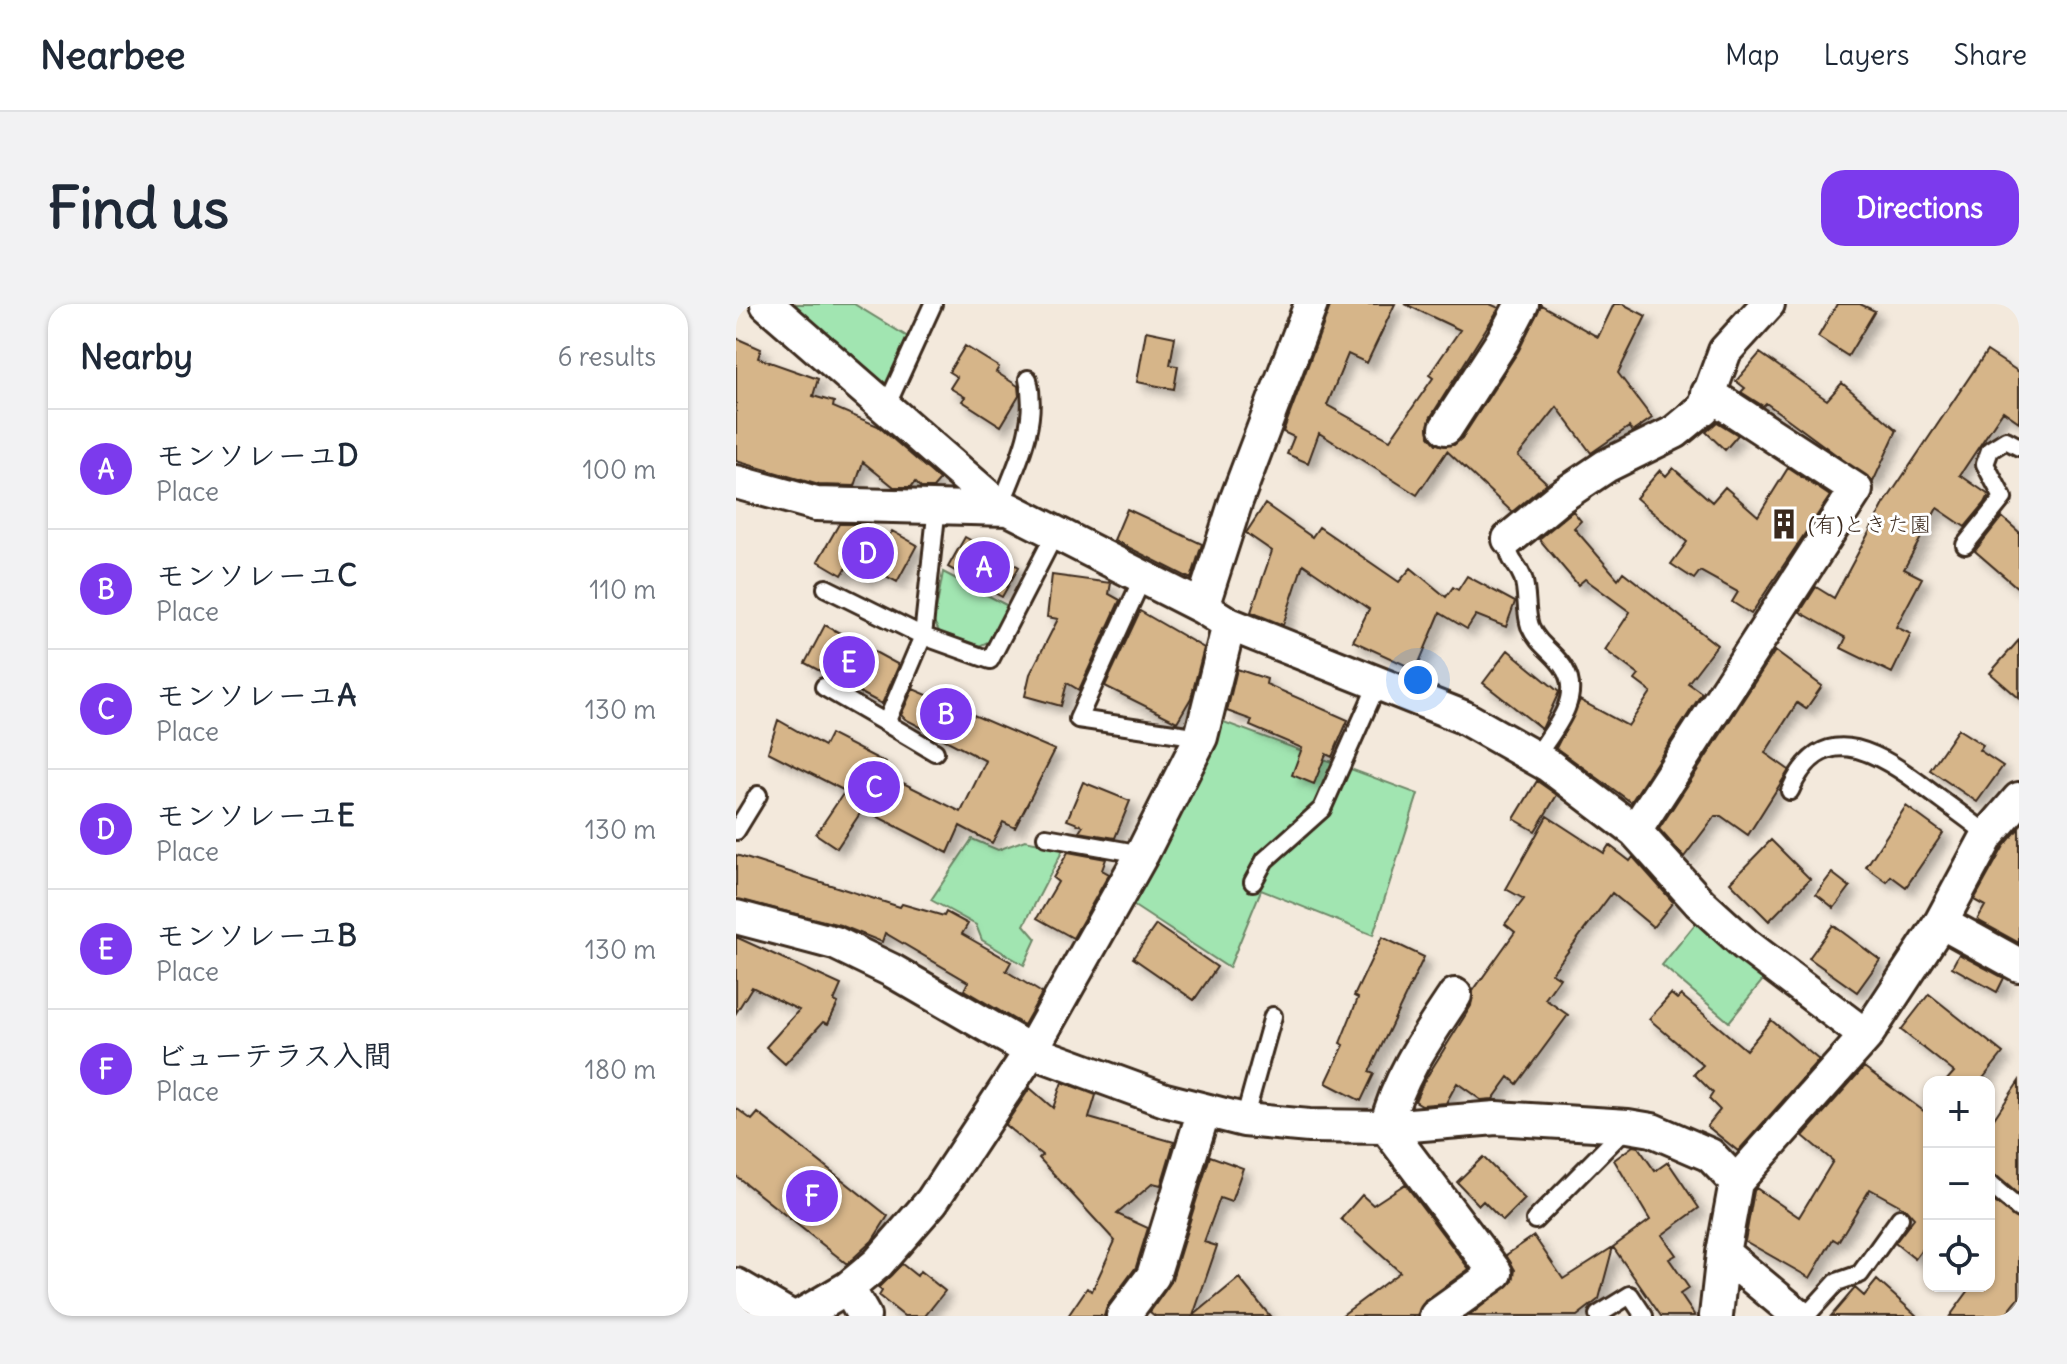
<!DOCTYPE html>
<html lang="en">
<head>
<meta charset="utf-8">
<style>
  body { margin:0; font-family:Delius,"Klee One",sans-serif; background:#f2f2f3; color:#1f2937 }
  .controls { position:absolute; right:24px; bottom:24px; display:grid; overflow:hidden; border-radius:16px; box-shadow:0 2px 6px #0004 }
  .controls button { width:72px; height:72px; display:grid; place-items:center; padding:0; border:0; border-bottom:2px solid #e0e1e3; background:#fff; color:#1f2937; font:40px sans-serif }
  .you { position:absolute; left:682px; top:376px; width:28px; height:28px; margin:-20px; border:6px solid #fff; border-radius:50%; background:#1a73e8; box-shadow:0 0 0 12px #1a73e833 }
  .badge { display:grid; place-items:center; width:52px; height:52px; border-radius:50%; background:#7c3aed; color:#fff; font-size:26px; font-weight:700 }
  .pin { position:absolute; translate:-50% -50%; border:4px solid #fff; box-shadow:0 2px 8px #0006 }
  .list { margin:0; padding:0; list-style:none }
  h2 { display:flex; justify-content:space-between; align-items:center; height:104px; margin:0; padding:0 32px; font-size:34px }
  h2 small { font-size:26px; font-weight:400; color:#747a83 }
  .list li { display:grid; grid-template-columns:52px 1fr auto; gap:24px; align-items:center; box-sizing:border-box; height:120px; padding:0 32px; border-top:2px solid #e0e1e3 }
  .list b { display:block; font-size:30px; white-space:nowrap }
  .list p { margin:0; font-size:26px; white-space:nowrap; color:#747a83 }
  .list em { font-size:26px; font-style:normal; color:#747a83 }
  .icon { flex:none; width:44px; height:44px; fill:none; stroke:currentColor; stroke-width:2; stroke-linecap:round; stroke-linejoin:round }
  .map { position:relative; flex:none; width:1283px; height:1012px; overflow:hidden; border-radius:24px }
  header { display:flex; align-items:center; gap:48px; box-sizing:border-box; height:112px; padding:0 40px; background:#fff; border-bottom:2px solid #e0e1e3 }
  header strong { font-size:38px }
  nav { display:flex; gap:44px; margin-inline-start:auto; font-size:28px }
  .intro { display:flex; align-items:center; justify-content:space-between; box-sizing:border-box; height:192px; padding:0 48px }
  h1 { margin:0; font-size:56px }
  .button { padding:20px 36px; border-radius:24px; background:#7c3aed; color:#fff; font-size:28px; font-weight:700 }
  main { display:flex; gap:48px; padding:0 48px }
  aside { flex:1; background:#fff; border-radius:24px; box-shadow:0 2px 6px #0004 }
  .map>svg:first-child { display:block }
</style>
</head>
<body>
<header>
<strong>Nearbee</strong>
<nav><a>Map</a><a>Layers</a><a>Share</a></nav>
</header>
<div class="intro"><h1>Find us</h1><a class="button">Directions</a></div>
<main>
<aside>
<h2>Nearby<small>6 results</small></h2>
<ul class="list">
<li><span class="badge">A</span><div><b>モンソレーユD</b><p>Place</p></div><em>100 m</em></li>
<li><span class="badge">B</span><div><b>モンソレーユC</b><p>Place</p></div><em>110 m</em></li>
<li><span class="badge">C</span><div><b>モンソレーユA</b><p>Place</p></div><em>130 m</em></li>
<li><span class="badge">D</span><div><b>モンソレーユE</b><p>Place</p></div><em>130 m</em></li>
<li><span class="badge">E</span><div><b>モンソレーユB</b><p>Place</p></div><em>130 m</em></li>
<li><span class="badge">F</span><div><b>ビューテラス入間</b><p>Place</p></div><em>180 m</em></li>
</ul>
</aside>
<div class="map">
<svg width="1283" height="1012" viewBox="0 0 1283 1012">
  <defs>
    <filter id="shadow"><feDropShadow dx="7" dy="7" stdDeviation="4" flood-color="#0004"/></filter>
  </defs>
  <rect width="100%" height="100%" fill="#f3e9dc"/>
  <filter id="ink" filterUnits="userSpaceOnUse"><feTurbulence type="fractalNoise" baseFrequency=".0125" numOctaves="2"/><feDisplacementMap in="SourceGraphic" scale="16" xChannelSelector="R" yChannelSelector="G"/><feConvolveMatrix kernelMatrix="1 2 1 2 8 2 1 2 1" color-interpolation-filters="sRGB"/></filter>
  <g filter="url(#ink)">
    <path fill="#a1e5b1" stroke="#6e8868" stroke-width="2" d="M45,0H118L175,35L148,91Z
      M207,268L272,302L254,337L241,343L204,329L198,318Z
      M477,414L682,490L637,631L525,586L493,664L389,596Z
      M236,535L262,546L289,536L328,544L288,621L300,635L288,661L246,636L240,621L195,596Z
      M964,614L1031,671L993,718L926,661Z"/>
    <path fill="#d6b589" stroke="#3b2a1e" stroke-width="2" filter="url(#shadow)" d="M595,0H659L631,59L612,50L591,101L654,136L697,74L693,71L724,26L669,0H754L763,4L694,114L693,132L700,140L718,141L726,134L783,46L805,1L862,33L878,0H887L910,12L882,69L916,114L896,128L893,123L855,149L821,103L782,152L811,179L776,208L711,147L681,191L583,129L572,159L551,150L558,133L547,128Z
      M1101,0H1124L1139,7L1112,52L1082,33Z
      M410,27L439,33L434,61L442,62L438,85L401,78Z
      M0,34L25,45L22,54L82,75L77,92L98,98L97,103L142,122L204,176L197,184H185L179,178L175,183H158L127,158L119,182L83,181L0,157Z
      M229,42L263,63L260,68L282,82L283,92L265,122L226,97L229,93L214,84L221,73L213,68Z
      M1251,47L1283,68V118L1267,107L1224,171L1253,191L1249,199L1229,223L1201,204L1168,265L1186,274L1160,323L1175,330L1156,369L1105,344L1110,334L1064,308L1080,283L1098,294L1148,200Z
      M1024,49L1091,96L1106,79L1161,126L1137,178L1030,99L1027,102L1005,88L1009,84L1000,77Z
      M981,118L1002,131L989,146L970,128Z
      M937,164L976,198L989,183L1022,212L1052,164L1094,192L1015,310L996,298L1002,288L964,267L958,275L935,260L951,238L900,194L924,166L930,172Z
      M529,200L576,233L583,223L663,278L675,264L710,293L717,283L722,286L731,272L779,298L770,323L740,311L731,325L704,309L680,366L617,337L633,305L567,260L547,321L515,308L536,247L510,229Z
      M391,205L466,240L455,275L378,236Z
      M837,207L845,217L838,224L882,275L887,268L981,341L952,379L966,389L895,498L820,444L844,396L892,422L915,388L899,376L903,371L869,346L894,308L849,275L842,281L803,235Z
      M1266,213L1283,228V285L1239,247Z
      M103,220H125L151,235L156,227L181,241L161,278L137,265L133,273L112,261L106,271L82,257Z
      M229,233L283,263L266,293L212,263Z
      M316,271L375,279L373,290L384,296L343,386L331,379L325,402L289,392L294,370L322,315L311,313Z
      M404,307L468,344L455,394L441,418L369,382Z
      M89,321L163,361L146,400L69,359Z
      M1283,336V394L1254,369Z
      M772,346L823,388L806,425L747,379Z
      M1039,347L1086,382L1070,405L1061,399L1029,449L1053,466L1012,531L985,512H979L948,553L923,525Z
      M501,365L531,375L530,380L612,416L596,453L590,450L578,480L556,471L566,444L514,422L516,416L491,407Z
      M179,380L177,385L319,446L279,524L267,518L256,539L224,522L212,549L127,505L101,544L80,530L109,487L32,448L42,416L88,442L94,430L150,459L145,468L225,508L250,457L169,415L165,411Z
      M1222,425L1247,441L1243,446L1267,462L1241,498L1194,466Z
      M801,477L821,491L799,527L778,515Z
      M347,478L394,497L379,534L343,528L347,522L331,516Z
      M1170,502L1207,529L1170,583L1155,572L1151,578L1130,563Z
      M811,512L868,549L873,541L894,557L897,553L937,598L917,623L876,589L816,669L824,674L809,695L832,711L781,780L773,773L757,795L745,796L721,779L710,799L686,801L679,797L687,779L735,702L737,687L779,628L769,620L788,595L770,585Z
      M1283,524V639L1241,616L1249,602L1238,596L1268,542Z
      M1035,536L1074,575L1033,617L994,578Z
      M332,548L370,555L366,566L373,570L337,634L301,614L322,578L317,574Z
      M0,551L164,603L166,600L208,612L210,608L232,620L226,630L275,658L270,667L306,689L288,721L228,686L232,678L149,629L146,638L104,621L0,595Z
      M1096,569L1114,583L1098,604L1080,590Z
      M420,621L481,663L458,696L397,654Z
      M1097,621L1144,656L1121,688L1073,654Z
      M0,633L105,681L98,697L102,699L92,720L87,718L49,760L30,743L63,706L16,683L0,709Z
      M646,633L688,653L633,768L638,770L625,797L590,779L608,741L604,739L622,694L618,692Z
      M1223,650L1268,674L1261,688L1216,663Z
      M935,690L941,695L945,691L1010,746L1035,716L1083,756L1002,847L971,822L984,806L973,795L977,789L958,770L967,761L913,715Z
      M1193,690L1267,749L1244,778H1209L1218,768L1165,726Z
      M1128,763L1193,811V936L1179,955L1159,939L1178,914L1170,905L1134,885L1102,938L1097,935L1074,974L1009,937L1018,887L1020,884L1063,913L1097,857L1067,832Z
      M1283,777V891L1262,873L1253,872V822Z
      M326,778L360,791L353,814L438,838L425,881L417,879L381,910L412,924L400,963L372,1001L368,1012H332L351,984L356,987L379,937L303,854L306,851L269,821L294,784L317,804Z
      M0,804L16,816L22,809L152,912L136,937L111,960L0,872Z
      M897,842L902,843L919,867L932,858L963,904L926,931L940,951L933,955L953,984L944,990L959,1012H925L877,943L914,916L878,856Z
      M474,852L507,864L495,898L484,894L468,938L481,942L457,1012L503,974L534,1012H419L414,1008L435,978Z
      M747,853L789,895L767,917L747,897L743,901L721,878Z
      M669,880L733,965L689,997L681,1012H605L664,968L605,915L626,891L637,901Z
      M1253,894L1283,916V994L1269,1012H1214L1236,982H1253Z
      M798,932L827,975L877,943L863,995L841,1012H733L777,977L779,966L770,951Z
      M166,960L181,972L184,967L209,987L189,1012H168L143,992L146,987L142,984Z
      M1141,976L1181,1012H1095L1119,984L1128,992Z"/>
    <g fill="none" stroke-linecap="round" stroke-linejoin="round">
      <g stroke="#3b2a1e" stroke-width="22">
        <path id="lane" d="M149,105L197,0
          M201,202L187,332L254,356L320,228
          M264,203C280,162 303,120 292,75
          M773,235C772,261 779,254 787,274C792,289 789,307 794,322C802,342 820,349 829,366C847,396 814,430 799,454
          M1229,241L1267,194L1249,160L1254,146L1270,136L1283,143
          M407,273L342,415L465,433
          M90,284L187,332L150,419L199,448
          M88,383L150,419
          M1054,487C1084,416 1137,445 1183,479C1206,497 1230,513 1252,531
          M0,527L22,491
          M310,533L406,550
          M517,578L529,556L586,505L642,379
          M508,816L537,712
          M1256,882L1283,905
          M799,916L891,823
          M862,1011L894,991L908,1012
          M1070,1012L1101,978L1124,970L1164,914"/>
      </g>
      <g stroke="#3b2a1e" stroke-width="38">
        <path id="street" d="M31,0L264,203
          M710,124L767,36L786,0
          M0,178L80,200L273,205L466,303L493,320L727,413L812,461L899,527L964,599L1009,640L1130,732
          M773,235L824,193L870,162L939,128L968,104L989,47L1032,0
          M466,303L500,197L575,0
          M899,527L1120,186L972,89
          M0,613L99,639L155,666L295,747L429,796L508,816L573,822L650,823L760,814L892,822L916,826L974,851L1000,878
          M1205,618L1283,661
          M987,949L1063,1012
          M0,981L53,1012
          M112,984L128,1012
          M64,1012L112,984L142,959L196,897L295,747L406,550L465,433L493,320
          M387,1012L417,972L468,806
          M700,1012L760,969L650,823C662,774 691,733 719,691
          M980,1012L987,949L1000,878L1130,732L1205,618L1252,531L1283,495"/>
      </g>
      <use href="#lane" stroke="#fff" stroke-width="16"/>
      <use href="#street" stroke="#fff" stroke-width="32"/>
    </g>
  </g>
  <defs>
    <g id="building-bare" transform="scale(2.4)"><path d="M-4-6H4V6H1V3H-1V6H-4ZM-2.5-4.3h1.7v1.8h-1.7ZM.8-4.3h1.7v1.8H.8ZM-2.5-1h1.7V.8h-1.7ZM.8-1h1.7V.8H.8Z" fill="#3b2a1e" stroke="#fff" stroke-width="2.5" paint-order="stroke"/></g>
  </defs>
  <g fill-rule="evenodd">
    <use href="#building-bare" x="1048" y="220"/>
  </g>
  <g text-anchor="middle" dominant-baseline="central" stroke-width="6" stroke-linejoin="round" paint-order="stroke">
    <g font-size="22" fill="#3b2a1e" stroke="#fff" text-anchor="start">
      <text x="1072" y="220">(有)ときた園</text>
    </g>
  </g>
</svg>
<div class="controls">
<button>+</button>
<button>−</button>
<button><svg class="icon" aria-label="locate" viewBox="0 0 24 24"><circle cx="12" cy="12" r="6"/><path d="M12 2v4M12 18v4M2 12h4M18 12h4"/></svg></button>
</div>
<div class="you"></div>
<div class="pin badge" style="left:248px;top:263px">A</div>
<div class="pin badge" style="left:210px;top:410px">B</div>
<div class="pin badge" style="left:138px;top:483px">C</div>
<div class="pin badge" style="left:132px;top:249px">D</div>
<div class="pin badge" style="left:113px;top:358px">E</div>
<div class="pin badge" style="left:76px;top:892px">F</div>
</div>
</main>
</body>
</html>
